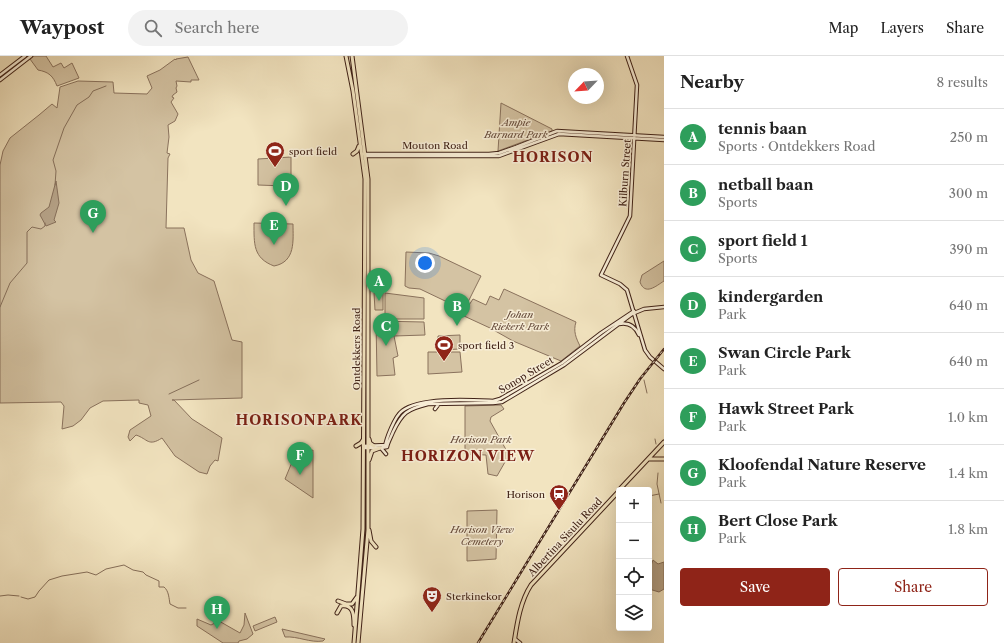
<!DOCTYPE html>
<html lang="en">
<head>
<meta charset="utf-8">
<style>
  body { margin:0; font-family:"Libre Caslon Text",serif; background:#f2f2f2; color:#222 }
  .controls { position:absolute; right:12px; bottom:12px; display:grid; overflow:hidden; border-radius:4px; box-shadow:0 4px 16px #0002 }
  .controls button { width:36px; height:36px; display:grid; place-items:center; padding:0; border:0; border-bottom:1px solid #e0e0e0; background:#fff; color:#222; font:20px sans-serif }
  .compass { position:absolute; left:568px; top:12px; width:36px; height:36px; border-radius:50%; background:#fff; box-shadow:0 4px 16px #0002; rotate:245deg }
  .you { position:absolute; left:425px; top:207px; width:14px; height:14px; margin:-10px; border:3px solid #fff; border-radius:50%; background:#1a73e8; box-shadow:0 0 0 6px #1a73e833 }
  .badge { display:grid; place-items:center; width:26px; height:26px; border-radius:50%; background:#8f2418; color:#fff; font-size:13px; font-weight:700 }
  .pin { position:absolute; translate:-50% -33px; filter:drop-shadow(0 1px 2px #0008) }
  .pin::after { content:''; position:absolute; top:21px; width:14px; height:12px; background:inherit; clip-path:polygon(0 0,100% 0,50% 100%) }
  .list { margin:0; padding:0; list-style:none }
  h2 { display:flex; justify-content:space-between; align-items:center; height:52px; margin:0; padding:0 16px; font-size:17px }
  h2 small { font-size:13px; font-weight:400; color:#767676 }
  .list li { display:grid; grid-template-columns:26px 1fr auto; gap:12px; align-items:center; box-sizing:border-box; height:56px; padding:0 16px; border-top:1px solid #e0e0e0 }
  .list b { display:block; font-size:15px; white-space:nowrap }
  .list p { margin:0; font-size:13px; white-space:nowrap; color:#767676 }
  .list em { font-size:13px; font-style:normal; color:#767676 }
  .actions { display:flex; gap:8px; padding:12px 16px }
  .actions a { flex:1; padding:9px 0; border:1px solid #8f2418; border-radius:4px; text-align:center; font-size:14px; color:#8f2418 }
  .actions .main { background:#8f2418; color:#fff }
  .icon { flex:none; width:22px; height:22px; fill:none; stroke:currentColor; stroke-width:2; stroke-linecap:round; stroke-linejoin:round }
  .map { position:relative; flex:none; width:664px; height:587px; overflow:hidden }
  header { display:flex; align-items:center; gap:24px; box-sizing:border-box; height:56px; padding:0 20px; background:#fff; border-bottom:1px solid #e0e0e0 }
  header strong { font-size:19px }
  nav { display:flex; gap:22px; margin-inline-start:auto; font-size:14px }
  .search { width:280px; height:36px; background:#f2f2f2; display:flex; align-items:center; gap:10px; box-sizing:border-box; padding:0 14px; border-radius:22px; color:#767676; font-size:15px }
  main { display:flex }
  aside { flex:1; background:#fff }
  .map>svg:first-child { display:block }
</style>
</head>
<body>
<header>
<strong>Waypost</strong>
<div class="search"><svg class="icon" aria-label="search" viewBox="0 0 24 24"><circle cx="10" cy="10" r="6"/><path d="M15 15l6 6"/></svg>Search here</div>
<nav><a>Map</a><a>Layers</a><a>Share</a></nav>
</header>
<main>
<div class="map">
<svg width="664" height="587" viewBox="0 0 664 587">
  <rect width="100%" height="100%" fill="#f2e4c0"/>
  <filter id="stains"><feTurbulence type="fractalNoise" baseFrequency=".005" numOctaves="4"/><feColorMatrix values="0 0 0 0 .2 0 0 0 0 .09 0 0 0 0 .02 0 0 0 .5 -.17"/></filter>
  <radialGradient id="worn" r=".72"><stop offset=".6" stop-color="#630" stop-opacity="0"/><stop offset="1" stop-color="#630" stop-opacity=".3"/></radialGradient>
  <path fill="#d4c3a3" stroke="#8a725d" d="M34,0H46L53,11L61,7L64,12L72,7L79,22L57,30C53,20 49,16 38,14L30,3Z
    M188,1L199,24H191V26L176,25L177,30L176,32L177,36L173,39L172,41L174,42L171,46L178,58L175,65L168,69L169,81L167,97L170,98L168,102L166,172H184L191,204L198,217L214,225L232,284L242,286V342L172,344H174L192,363L222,382L218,405L215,404L210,410L207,418L199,416L175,400L162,382C148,391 148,383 136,379L130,385L128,381L130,374L151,360L148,349L139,347V344L103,345L90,352L81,364L73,370L62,373L64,350L61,346L0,347V109L3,95L10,82L39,59L52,48L57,52L60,31L78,25L113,26L114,37L147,38L152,32L147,20L160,14L175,3L176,4V3Z
    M501,47L552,73V75L498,95Z
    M291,101V121L288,122L291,121V131H286L287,123L285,130L258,129V103Z
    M254,167L293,168C293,184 296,206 274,210C253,202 254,188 254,167Z
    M406,196L429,197L439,200L481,220L464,254L420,233L409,232L405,230Z
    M664,205V225C656,230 645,240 640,226L642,219Z
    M504,233L576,266C573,275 576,282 580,290L561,305L513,285L490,272L464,260L463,258L473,243L486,249L490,240L499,244Z
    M374,237H383V254H375Z
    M385,237L424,242V263H385Z
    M376,265L424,266L425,279L394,280L398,300L393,302L395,319L377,320Z
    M460,279V293L438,294V280Z
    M428,296H460L462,316L428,318Z
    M501,349L504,353L491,361L490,365L509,399L497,420L488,418L486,399L465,398V350Z
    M313,394V442L285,423L295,399Z
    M497,454L496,503L467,505V455Z
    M245,557L253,578L247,583L239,585L238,587H223L197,570V563L211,569L219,565L240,577L244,569Z
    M275,561L277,566L255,575L253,570Z
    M282,573L325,583L323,585C310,587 298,580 285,581Z"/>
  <path fill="#b5a287" stroke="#866f5a" d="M56,125L59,147L54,164L56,166L46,170L40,159L41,157L49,151Z
    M653,504L658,508L664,506V533L659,536L649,533V515Z"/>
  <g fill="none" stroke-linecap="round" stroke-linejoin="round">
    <path stroke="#866f5a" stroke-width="1" d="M55,129L56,115L53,104L64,72L77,49L89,41L93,35L106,30
      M0,251L10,227L27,207V176L32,171L41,173L45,170V167
      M644,324L647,337
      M169,338L199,324
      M655,383L656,388
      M658,417L657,428L661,447
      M649,440L659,438
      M0,540L8,539L19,540
      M21,541L28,543L35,541L39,535L49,524L62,520L87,516L96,519L106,513L124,509L133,514L143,516L146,519L159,525V531H164C169,535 169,543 170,548L178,552H186"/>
    <g stroke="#402217" stroke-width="4.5">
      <path id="secondary" d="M627,0L637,29L630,160L601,219L620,228L627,234L645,294L650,301L664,313
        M0,19L25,0
        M0,24L31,0
        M363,98H489L499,97L516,91L557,75L664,81
        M365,100H499L559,78L664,84
        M619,268C629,266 635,270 639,279
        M435,353L438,349
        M363,390L387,389
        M385,391C386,383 395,360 402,355C420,341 470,344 493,345L500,343L562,307L601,277L634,255
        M364,392H381L387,391C388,386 391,381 393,376C402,357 407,353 428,348L493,347L502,346L564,309L632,258L644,253L664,251
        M381,392L386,398
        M515,583L520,587"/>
    </g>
    <g stroke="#402217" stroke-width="5">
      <path id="primary" d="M346,0L353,35L365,123L363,473L354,587
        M352,0L368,123V474L358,587
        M353,98L357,95L359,90
        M369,383L370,387L374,390
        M356,390L361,387L363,384
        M649,403H664
        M369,404L372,395L380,392
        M619,434L664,386
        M369,474L371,485L376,491
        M338,545L346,548H352L357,541
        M337,557L341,550C354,548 354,560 354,569
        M514,587C517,568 520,546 531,529L619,435"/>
    </g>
    <use href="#secondary" stroke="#f7edd6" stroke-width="2.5"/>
    <use href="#primary" stroke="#f2e4c0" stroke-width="3"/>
    <g stroke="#402217" stroke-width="2.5">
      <path id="rail" d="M478,587L624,347L640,323L664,293"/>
    </g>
    <use href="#rail" stroke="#f7edd6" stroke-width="1" stroke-dasharray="3" stroke-linecap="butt"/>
  </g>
  <defs>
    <g id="stadium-pin" transform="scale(1)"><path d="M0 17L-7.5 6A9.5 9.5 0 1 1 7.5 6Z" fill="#8f2418" stroke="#f7edd6"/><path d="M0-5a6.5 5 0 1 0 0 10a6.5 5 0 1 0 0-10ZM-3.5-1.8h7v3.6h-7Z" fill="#fff"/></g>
    <g id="station-pin" transform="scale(1)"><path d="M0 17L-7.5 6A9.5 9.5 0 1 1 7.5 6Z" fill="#8f2418" stroke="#f7edd6"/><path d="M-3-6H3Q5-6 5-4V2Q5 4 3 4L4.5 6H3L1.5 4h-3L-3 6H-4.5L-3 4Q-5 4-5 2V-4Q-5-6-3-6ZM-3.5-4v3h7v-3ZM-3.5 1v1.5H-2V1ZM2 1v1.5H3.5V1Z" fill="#fff"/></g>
    <g id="theatre-pin" transform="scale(1)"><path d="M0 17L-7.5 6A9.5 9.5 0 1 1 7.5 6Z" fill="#8f2418" stroke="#f7edd6"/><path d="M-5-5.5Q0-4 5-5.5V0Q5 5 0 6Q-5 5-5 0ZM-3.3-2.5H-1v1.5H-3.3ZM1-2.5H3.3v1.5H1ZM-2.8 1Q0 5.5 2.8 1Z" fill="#fff"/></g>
  </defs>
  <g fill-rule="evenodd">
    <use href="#stadium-pin" x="275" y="95"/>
    <use href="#stadium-pin" x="444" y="289"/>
    <use href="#station-pin" x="559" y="438"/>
    <use href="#theatre-pin" x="432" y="540"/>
  </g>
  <g text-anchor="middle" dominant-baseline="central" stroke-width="3" stroke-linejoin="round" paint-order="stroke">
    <g font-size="10" font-style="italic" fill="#654a3a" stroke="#f7edd6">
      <text x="516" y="66">Ampie<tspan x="516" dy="12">Barnard Park</tspan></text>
      <text x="520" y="258">Johan<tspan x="520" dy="12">Riekerk Park</tspan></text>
      <text x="481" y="383">Horison Park</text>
      <text x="482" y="473">Horison View<tspan x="482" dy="12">Cemetery</tspan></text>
    </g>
    <g font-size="10" fill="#402217" stroke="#f7edd6">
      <text x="435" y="89">Mouton Road</text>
      <text transform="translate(625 117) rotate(-86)">Kilburn Street</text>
      <text transform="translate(356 293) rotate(-90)">Ontdekkers Road</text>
      <text transform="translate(526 319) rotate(-31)">Sonop Street</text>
      <text transform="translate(565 481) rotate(-47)">Albertina Sisulu Road</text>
    </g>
    <g font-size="10" fill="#402217" stroke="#f7edd6" text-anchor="start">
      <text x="289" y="95">sport field</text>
      <text x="458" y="289">sport field 3</text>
      <text x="545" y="438" text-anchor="end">Horison</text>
      <text x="446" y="540">Sterkinekor</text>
    </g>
    <g font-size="14" font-weight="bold" letter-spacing="1" fill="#7a1f14" stroke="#f7edd6">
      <text x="553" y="101">HORISON</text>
      <text x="299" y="364">HORISONPARK</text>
      <text x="468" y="400">HORIZON VIEW</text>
    </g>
  </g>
  <rect width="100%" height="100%" filter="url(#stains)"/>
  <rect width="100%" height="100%" fill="url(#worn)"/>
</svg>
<div class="controls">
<button>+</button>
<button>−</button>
<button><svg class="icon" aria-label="locate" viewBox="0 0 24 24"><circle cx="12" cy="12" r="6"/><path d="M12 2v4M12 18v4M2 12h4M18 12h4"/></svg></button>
<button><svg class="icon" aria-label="layers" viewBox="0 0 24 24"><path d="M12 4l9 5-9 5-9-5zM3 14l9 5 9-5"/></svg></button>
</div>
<svg class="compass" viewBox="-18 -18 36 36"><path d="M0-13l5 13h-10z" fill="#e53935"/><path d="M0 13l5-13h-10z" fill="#767676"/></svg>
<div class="you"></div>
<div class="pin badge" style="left:379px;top:245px;background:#2e9e5b">A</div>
<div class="pin badge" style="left:457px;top:270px;background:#2e9e5b">B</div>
<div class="pin badge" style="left:386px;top:290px;background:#2e9e5b">C</div>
<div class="pin badge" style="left:286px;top:150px;background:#2e9e5b">D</div>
<div class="pin badge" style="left:274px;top:189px;background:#2e9e5b">E</div>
<div class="pin badge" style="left:300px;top:419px;background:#2e9e5b">F</div>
<div class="pin badge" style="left:93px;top:177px;background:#2e9e5b">G</div>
<div class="pin badge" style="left:217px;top:573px;background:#2e9e5b">H</div>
</div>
<aside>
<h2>Nearby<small>8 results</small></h2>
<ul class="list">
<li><span class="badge" style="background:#2e9e5b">A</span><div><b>tennis baan</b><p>Sports · Ontdekkers Road</p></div><em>250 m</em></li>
<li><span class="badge" style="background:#2e9e5b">B</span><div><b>netball baan</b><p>Sports</p></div><em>300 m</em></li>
<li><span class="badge" style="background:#2e9e5b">C</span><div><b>sport field 1</b><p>Sports</p></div><em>390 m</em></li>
<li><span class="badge" style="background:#2e9e5b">D</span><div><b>kindergarden</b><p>Park</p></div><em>640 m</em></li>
<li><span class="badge" style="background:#2e9e5b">E</span><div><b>Swan Circle Park</b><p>Park</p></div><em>640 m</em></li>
<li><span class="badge" style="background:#2e9e5b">F</span><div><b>Hawk Street Park</b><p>Park</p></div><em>1.0 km</em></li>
<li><span class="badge" style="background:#2e9e5b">G</span><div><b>Kloofendal Nature Reserve</b><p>Park</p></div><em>1.4 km</em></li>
<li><span class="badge" style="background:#2e9e5b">H</span><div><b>Bert Close Park</b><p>Park</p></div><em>1.8 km</em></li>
</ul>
<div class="actions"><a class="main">Save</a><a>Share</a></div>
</aside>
</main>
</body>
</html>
